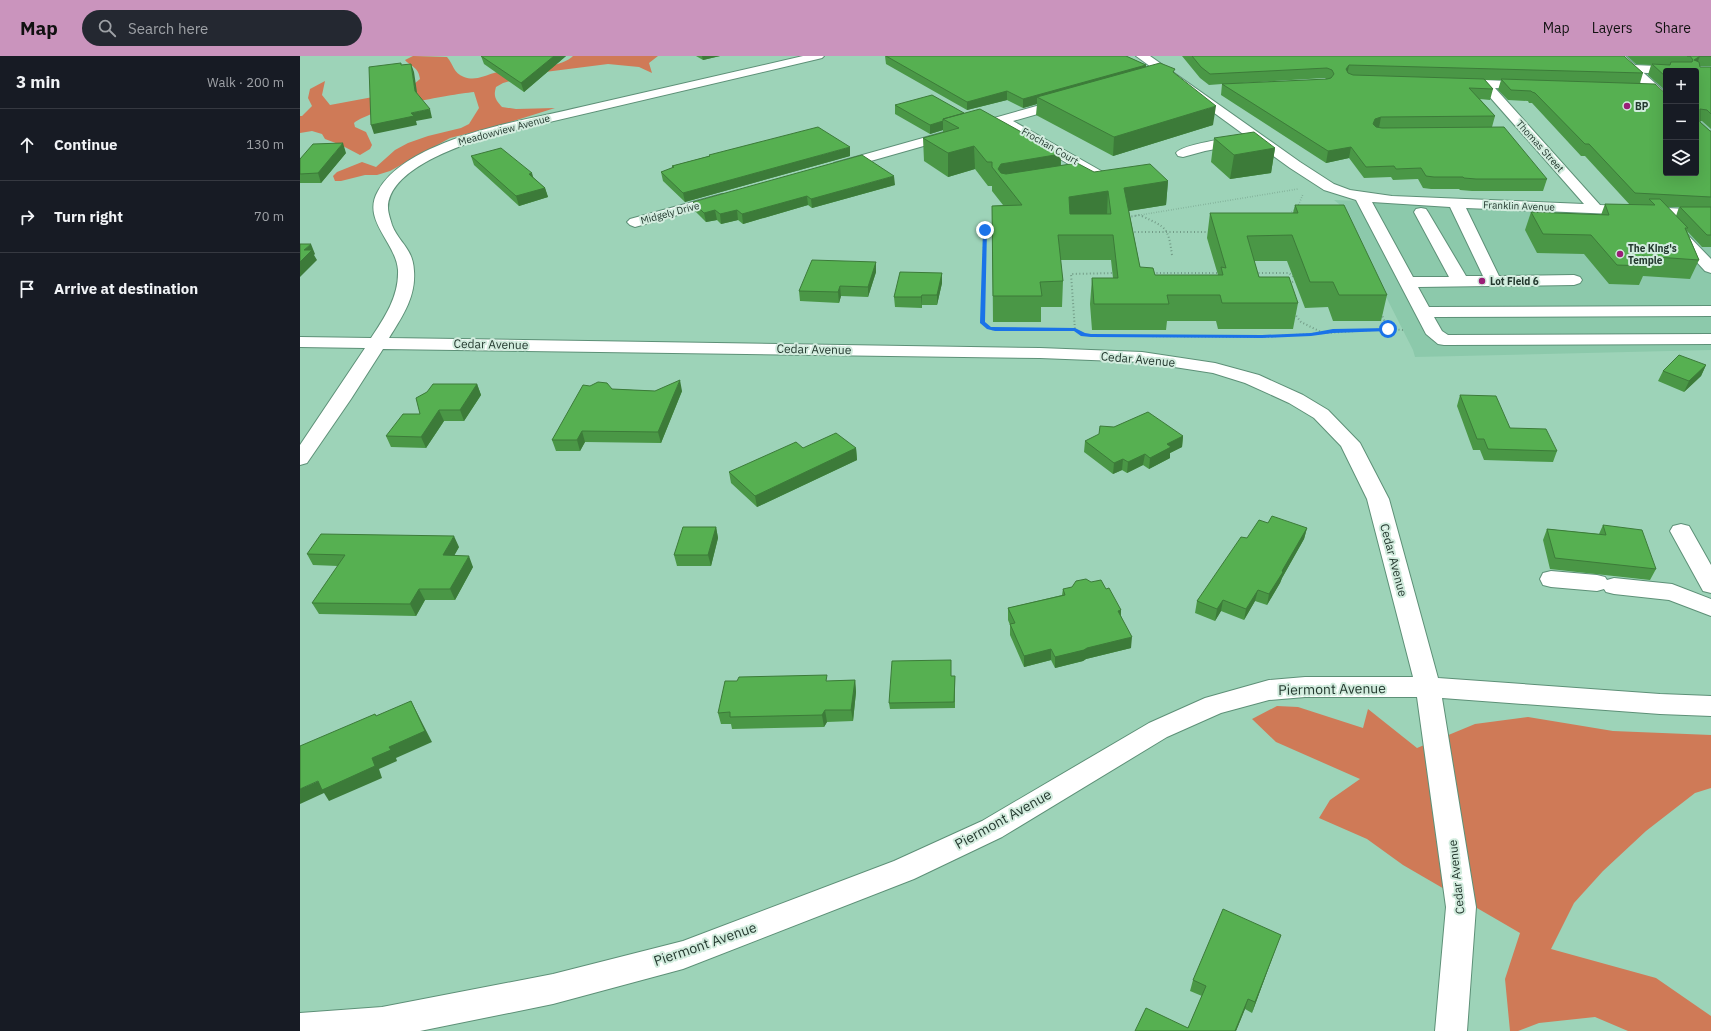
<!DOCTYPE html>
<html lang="en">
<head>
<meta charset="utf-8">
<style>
  body { margin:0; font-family:"IBM Plex Sans",sans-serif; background:#242831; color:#f1f3f6 }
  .controls { position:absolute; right:12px; top:12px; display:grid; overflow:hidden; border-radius:4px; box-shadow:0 4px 16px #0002 }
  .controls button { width:36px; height:36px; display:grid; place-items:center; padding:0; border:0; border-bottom:1px solid #363941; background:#171b24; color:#f1f3f6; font:20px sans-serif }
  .stop { position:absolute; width:12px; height:12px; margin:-9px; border:3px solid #1a73e8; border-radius:50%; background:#fff }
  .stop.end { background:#1a73e8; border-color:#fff; box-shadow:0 1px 4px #0008 }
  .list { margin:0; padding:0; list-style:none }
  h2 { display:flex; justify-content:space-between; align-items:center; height:52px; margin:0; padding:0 16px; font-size:17px }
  h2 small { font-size:13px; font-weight:400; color:#9ea1a6 }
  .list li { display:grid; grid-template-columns:26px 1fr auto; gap:12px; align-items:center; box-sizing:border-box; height:72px; padding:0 16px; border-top:1px solid #363941 }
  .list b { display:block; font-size:15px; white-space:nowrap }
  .list em { font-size:13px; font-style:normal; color:#9ea1a6 }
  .icon { flex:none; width:22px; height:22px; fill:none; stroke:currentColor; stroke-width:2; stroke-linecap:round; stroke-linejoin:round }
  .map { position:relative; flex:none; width:1411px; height:975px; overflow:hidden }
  header { display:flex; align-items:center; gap:24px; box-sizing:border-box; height:56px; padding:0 20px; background:#ca94bd; color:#111 }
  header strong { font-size:19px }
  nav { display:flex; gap:22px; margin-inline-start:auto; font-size:14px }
  .search { width:280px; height:36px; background:#242831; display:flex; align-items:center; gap:10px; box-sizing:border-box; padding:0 14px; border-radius:22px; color:#9ea1a6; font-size:15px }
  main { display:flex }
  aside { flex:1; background:#171b24 }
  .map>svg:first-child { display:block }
</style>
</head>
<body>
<header>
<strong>Map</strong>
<div class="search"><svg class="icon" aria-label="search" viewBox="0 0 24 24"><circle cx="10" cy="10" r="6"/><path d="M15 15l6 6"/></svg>Search here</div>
<nav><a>Map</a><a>Layers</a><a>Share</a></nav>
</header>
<main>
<aside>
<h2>3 min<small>Walk · 200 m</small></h2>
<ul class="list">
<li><svg class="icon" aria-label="ahead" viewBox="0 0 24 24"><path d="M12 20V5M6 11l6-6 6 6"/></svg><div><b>Continue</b></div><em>130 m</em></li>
<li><svg class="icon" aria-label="right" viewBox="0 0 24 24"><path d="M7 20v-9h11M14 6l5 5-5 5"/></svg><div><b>Turn right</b></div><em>70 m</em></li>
<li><svg class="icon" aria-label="arrive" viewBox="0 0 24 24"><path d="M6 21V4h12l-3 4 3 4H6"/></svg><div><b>Arrive at destination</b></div></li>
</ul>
</aside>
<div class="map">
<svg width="1411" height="975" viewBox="0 0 1411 975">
  <rect width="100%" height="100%" fill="#9dd3b8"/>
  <path fill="#8cc9ab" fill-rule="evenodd" d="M1192,0H1411V294L1115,301L1113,294L1039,148L1034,144L1406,158ZM1366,15H1396V117H1366Z"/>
  <path fill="#cf7a57" d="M113,0L147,1C154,9 153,17 164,21C175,25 184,20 194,17C200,15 209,15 216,15C229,14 264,10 273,0H358L349,7L352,17L339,11L308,8L237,17L203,27L196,31C193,41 196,44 202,51L216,53L255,52L198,70L150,82L90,115L77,119H65L41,125H35L33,120L37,116L62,106L76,111L95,94L108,87L128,80L161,72L169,68L179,52L174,36C147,39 73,52 54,67L55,71L66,76L72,89L70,93L60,99L41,89L25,83L22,78L12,75L0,77V60H2L12,50L8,42L10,33L25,25L22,39L30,49L73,41L114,28L120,23C118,10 112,12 105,4Z
    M977,650L998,651L1063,672L1068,653L1117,692L1175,668L1228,661L1313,675L1411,679V732L1395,737L1346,775L1303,815L1274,847L1251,893L1356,922L1411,960V975H1328L1295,961L1239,967L1218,975H1210L1205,923L1220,877L1103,809L1067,783L1019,762L1030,744L1060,723L976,686L952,663Z"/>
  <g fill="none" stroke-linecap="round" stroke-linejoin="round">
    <g stroke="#5d9077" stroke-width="2">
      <path id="minor" d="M503,0H524L522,2L518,3L186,81C157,91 88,114 88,152C88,157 91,165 92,169C99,187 113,192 114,215C116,241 102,261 89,282L740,292L842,296L915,307L959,319L1003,339L1028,354L1060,387L1089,443L1138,622L1360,638L1411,640V660L1360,658L1142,642L1176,851L1167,975H1135L1146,851L1117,641H1005L969,644L921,657L867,681L702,781L614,823L383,913L253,948L120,975H0V957L82,951L253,918L383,885L594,805L682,765L849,667L905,642L969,624L1005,621H1113L1067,443L1041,390L1014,362L989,347L945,327L913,317L842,306L740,302L83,293L51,343L7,407L0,409V389L65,292L0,291V281L71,282C85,261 99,240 98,214C96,186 61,164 78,135C91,111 120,97 144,87C188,69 235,62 281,51C355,34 429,17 503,0Z
        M836,0H850L1000,106L1034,128L1050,134L1092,140L1284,148L1181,31L1155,30L1153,27L1155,24L1159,23L1234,26L1236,29L1234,32L1230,33L1195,32L1300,149L1411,154V162L1166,152L1199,220L1274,219L1280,221L1282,224L1280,227L1274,229L1118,231L1129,251L1411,250V260L1134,261L1142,275L1148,279L1411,278V288L1144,289L1138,288L1126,278L1056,144L1024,134L990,112ZM1072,146L1150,151L1183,220H1166L1128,156L1126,153L1121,152L1116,153L1114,156L1149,221H1113Z
        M1333,9L1382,11L1386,12L1388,15H1366V18L1329,16L1327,13L1329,10Z
        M765,42L769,43L771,46L769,49L713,65L803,116L805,119L802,124L773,130L768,129L766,126L768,123L787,119L701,68L539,114L534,113L532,110L534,107Z
        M942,80L947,81L949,84L947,87L905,95L883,101L878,100L876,97C882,88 930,82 942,80Z
        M422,138L427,139L429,142L427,145L335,171L330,169L327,166L330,163Z
        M1375,169L1380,171L1411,203V217L1405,215L1370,177L1367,174L1370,171Z
        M1381,468L1389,470L1411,509V537L1403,535L1370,475L1373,470Z
        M1251,515L1297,519L1305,521L1307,524L1314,522L1372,528L1411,543V560L1369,544L1314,538L1306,536L1304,533L1297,535L1251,531L1243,529L1240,523L1243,517Z"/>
    </g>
    <g stroke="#5d9077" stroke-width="2">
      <path id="major" d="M1312,0H1325L1366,37V48L1362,47Z"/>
    </g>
    <path stroke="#729c87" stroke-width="1.5" stroke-dasharray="0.5 2" stroke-linecap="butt" d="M990,158L999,148L1003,138
      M834,160L998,133"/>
    <path stroke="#729c87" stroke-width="2" stroke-dasharray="1 2.5" stroke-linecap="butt" d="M842,160C867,172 868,171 872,199
      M828,161L840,159
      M695,171L687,172L684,177L683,267L689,272L695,274H775L771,218L816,217
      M831,176H910
      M853,217H920
      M955,217H989L997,224L988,228
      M994,257L1001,266L1021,276
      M1088,273L1103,274
      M775,274L784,279
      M835,280L963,281L1088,273L1081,257"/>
    <use href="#minor" fill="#fff" fill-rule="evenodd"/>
    <use href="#major" fill="#fff" fill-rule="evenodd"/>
  </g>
  <path fill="#4a9746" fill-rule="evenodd" d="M181,0H266L224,36L184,8Z
    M396,0H420L403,4Z
    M585,0H826L846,9V11L875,18L913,69L813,100L736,59L737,48L723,52L707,44L667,54L586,8Z
    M882,0H1324L1343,17L1340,27L1366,117L1396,15H1366V35L1348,19L1351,9L1336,8L1327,0H1411V10H1400V11H1411V73L1402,65H1400V66L1410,75H1411V191H1402L1387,175L1399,204L1390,223L1343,220L1339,229L1309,228L1284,198L1237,197L1225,174L1231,156L1301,159L1305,148L1330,149L1285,100H1281L1232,47H1229L1228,45L1208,44L1198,34L1201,24H1185L1193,33L1190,44L1180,43L1195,60L1192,71L1247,123L1243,135H1172L1160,134L1159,133H1131L1123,132L1118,123L1093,124L1091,121L1064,122L1049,102L1026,107L921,39L922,28L909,29L900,22ZM1025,22L1026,23L925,28ZM1367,151H1379L1376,160Z
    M595,49L664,57L761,98V109L794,116L868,125L866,149L829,155L840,211L855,219H918L907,182L910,157H993L995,149L1087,239L1081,265H1033L1028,251L1005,252L987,205H954L959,221L998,247L993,273H918L916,265H867L866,274H792L790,248L792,222H813L811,204H760L763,225L762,251H741V266H693L692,150L703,149L692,135V130H688L675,113L648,121L624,105L623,82L643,76V74L630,78L595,58Z
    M914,82L975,92L971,117L930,123L911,106Z
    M46,97L21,127H0V103Z
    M409,99L550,100L385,146L363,125L361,116L373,112L372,110L409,100Z
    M171,100L234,122L245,132L248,141L219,150L174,109Z
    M595,129L512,152L508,149L443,168L438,164L421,168L417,164L406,166L395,155L393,146Z
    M576,206V216L568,241L541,240L539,247L500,245L499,235Z
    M642,217V227L637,249H622V252L595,251L594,241Z
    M1406,309L1401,320L1384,336L1358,325L1363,315Z
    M177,328L181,339L164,365H144L126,392L91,391L86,380L120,358Z
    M312,333L355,335H382L361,387L285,386L280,395H256L252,384Z
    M1160,339L1210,372L1257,395L1253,406L1184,404L1180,394H1173L1157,350Z
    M883,380L882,391L870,397V402L849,413L843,409L827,417L822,414L813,418L784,396L785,385Z
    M556,392L557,404L457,451L431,427L429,416Z
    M968,467L1007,472L1004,483L982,522L980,527L967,549L955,545L944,564L921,555L915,565L895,557L897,545L947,482Z
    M1303,469L1356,513L1350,524L1250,513L1243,484L1247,473L1299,478Z
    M416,471L418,482L411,510H377L374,499Z
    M159,491L154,499L173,511L155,544H125L116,560L19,558L12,547L38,510L13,509L7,498Z
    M763,533H806L821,554V560L831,592L786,603L783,605L755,612L751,604L724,611L710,579V569L708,564V552L762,539Z
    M651,610V620H655V652L590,653L589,647Z
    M555,624L556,636L553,665L527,666L524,671L432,673L431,668H421L418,657L528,625Z
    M981,879L977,889L952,957L945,953L936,975H835L888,972L902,940L890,935L893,924Z"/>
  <path fill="#3c7b39" d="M254,0H266L224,36L221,27Z
    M402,0H420L403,4Z
    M1400,0L1396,10L1394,4Z
    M111,8L114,16L118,43L115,35Z
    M846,9L845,18L737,41V48L723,52V43Z
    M1049,9L1047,20L1046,13Z
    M707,35V44L667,54V46Z
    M916,50L913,69L813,100L814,81Z
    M130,53L132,62L116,65L117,69L74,78L71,69L111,57Z
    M1081,61L1079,72L1073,74V68L1075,63Z
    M643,65V74L630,78V69Z
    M43,87L46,97L21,127L18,117Z
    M674,90L675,113L648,121V97Z
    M550,91V100L385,146L383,137Z
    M1051,91L1049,102L1026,107L1028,95Z
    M975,92L971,117L930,123L934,99Z
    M761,98L760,122L698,119V113L701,108Z
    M232,117L235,127L229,118Z
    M594,120L595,129L512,152L511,143Z
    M868,125L866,149L822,156L824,132Z
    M245,132L248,141L219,150L216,140Z
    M808,135L807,159L768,165L769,141Z
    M507,140L508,149L443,168L442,158Z
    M415,154L417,164L406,166L404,157Z
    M437,154L438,164L421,168L420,158Z
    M11,188L15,198L14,199L17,204L0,221V206L4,194Z
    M576,206V216L568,241V231Z
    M642,217V227L637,249V239Z
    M540,230L541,240L539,247L538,236Z
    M622,239V252L621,241Z
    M1406,309L1401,320L1384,336L1389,325Z
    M380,324L382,335L361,387L358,376Z
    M177,328L181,339L164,365L160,354Z
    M139,354L144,365L126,392L121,381Z
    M282,375L285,386L280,395L277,384Z
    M883,380L882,391L870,397V402L849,413L850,402L867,388Z
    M556,392L557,404L457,451L455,440Z
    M845,398L843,409L827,417L828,406Z
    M823,403L822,414L813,418L814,407Z
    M416,471L418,482L411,510L408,499Z
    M1007,472L1004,483L982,522L980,527L967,549L969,538L982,515Z
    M154,480L159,491L148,511L143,499Z
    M169,500L173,511L155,544L150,533Z
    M119,533L125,544L116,560L110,548Z
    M958,534L955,545L944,564L946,553Z
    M923,544L921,555L915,565L917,553Z
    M821,554L820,566L818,555Z
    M832,581L831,592L786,603L783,605L755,612V601L787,592Z
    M751,593V604L724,611V600Z
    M555,624L556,636L553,665L551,654Z
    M111,645L132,686L96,702L97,705L79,713L82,722L29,745L24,737L0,748V733L72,702L89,691Z
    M525,654L527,666L524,671L522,659Z
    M981,879L977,889L952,957L955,946Z
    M948,943L945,953L936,975H935Z"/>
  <path fill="#56b051" stroke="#3c7b39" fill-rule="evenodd" d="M181,0H254L221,27Z
    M586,0H826L846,9L723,43L707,35L667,46Z
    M892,0H1324L1343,17L1049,9L1046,13L1048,17L1053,19L1184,23L1193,33L1169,32L1195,60L1081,61L1075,63L1073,68L1076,71L1082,72L1204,71L1247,123H1176L1164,122L1163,121H1134L1126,120L1121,112L1096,113L1094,110L1066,111L1051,91L1028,95L922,28L1027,23L1031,22L1034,18L1032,14L1027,12L910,18L901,11Z
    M1387,0H1411H1400L1394,4L1399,6L1400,11H1411V58L1407,54L1400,53V66L1410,75H1411V141L1335,137L1289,88H1285L1235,37L1232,36L1231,35L1211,34L1201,23L1355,28L1366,38V117H1396V15H1366V21L1352,8L1370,9L1371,6H1392L1393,4L1390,0Z
    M101,7V9L111,8L115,35L130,53L111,57L114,60L71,69L69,11Z
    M860,7L875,13L873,16L916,50L814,81L737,41Z
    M632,39L664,57L643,63V65L630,69L595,49Z
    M680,53L761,98L701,108L698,113L701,117L706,118L777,107L794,116L850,108L868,125L824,132L840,211L853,212L855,219H923L921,211L926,212L910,157H998L995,149H1044L1087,239H1039L1033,226H1010L992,179L947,180L959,221H989L998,247H922L920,239H867L869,248H794L792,222H818L813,179H758L763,225L740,226L742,240H693L692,150L722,149L692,111V106H687L674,90L648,97L623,82L659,72L643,63ZM808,135L811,158H770L769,141Z
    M518,71L550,91L383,137L361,116L374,111L372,110L410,100L409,99Z
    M954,76L975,92L934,99L914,82Z
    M43,87L18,117L0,118V103L13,88Z
    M201,92L232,117L229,118L245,132L216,140L171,100Z
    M562,99L594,120L511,143L507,140L442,158L437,154L420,158L415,154L404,157L393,146Z
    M1349,143H1360L1388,172H1385L1399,204L1342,200L1347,210L1317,209L1291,179L1243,178L1231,156L1309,159L1305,148L1355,149Z
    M1380,151H1411V179H1407Z
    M0,188H11L4,194H12L0,206Z
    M512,204L576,206L568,231L540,230L538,236L499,235Z
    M600,216L642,217L637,239H622L621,241H594Z
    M1379,299L1406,309L1389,325L1363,315Z
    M380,324L358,376L282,375L277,384H252L283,329L290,330L298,326L307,327L312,333L355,335Z
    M133,328H177L160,354H139L121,381L86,380L103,358H120L116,342L127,336Z
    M1160,339L1196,340L1210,372L1246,373L1257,395L1188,393L1184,383H1177Z
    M848,356L883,380L867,388L871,391L850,402L845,398L828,406L823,403L814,407L785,385L799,378L800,370L814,371Z
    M536,377L556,392L455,440L429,416L496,386L503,392Z
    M972,460L1007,472L982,515L983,516L969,538L958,534L946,553L923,544L917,553L897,545L941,481L947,482L959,464L968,467Z
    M1303,469L1342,474L1356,513L1255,502L1247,473L1306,479Z
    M383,471H416L408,499H374Z
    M21,478L154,480L143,499L169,500L150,533H119L110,548L12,547L45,499L7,498Z
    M786,523L791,526L801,524L806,533L809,532L821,554L818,555L832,581L787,592L784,594L755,601L751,593L724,600L710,568L715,567L708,552L765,539L763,533L772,531L776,525Z
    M651,604V620H655L654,646L589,647L592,605Z
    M527,619L526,625L555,624L551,654H525L522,659L430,661V656L418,657L425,625H437L439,621Z
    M111,645L125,675L89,691L91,694L72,702L75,710L22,734L18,725L0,733V690L75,658L76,660Z
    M923,853L981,879L955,946L948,943L935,975H835L846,952L888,972L906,930L893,924Z"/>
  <path fill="#1a73e8" d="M685,173L687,174L685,266L691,271L775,272L785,277L791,278L962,279L1011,277L1033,273L1088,272L1091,273L1088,275L1033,277L1011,280L962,282L791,281L781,280L774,275H695L687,273L680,267L683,174Z"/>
  <g fill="#9a1f77" stroke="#d2ecde" stroke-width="1.5">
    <circle cx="1327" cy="50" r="4"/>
    <circle cx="1320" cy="198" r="4"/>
    <circle cx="1182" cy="225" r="4"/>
  </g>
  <g text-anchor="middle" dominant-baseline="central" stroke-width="4" stroke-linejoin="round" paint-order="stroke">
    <g font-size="10" font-weight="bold" fill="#24392f" stroke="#d2ecde" text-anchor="start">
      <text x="1335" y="50">BP</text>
      <text x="1328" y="192">The King's<tspan x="1328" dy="12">Temple</tspan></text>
      <text x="1190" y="225">Lot Field 6</text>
    </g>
    <g font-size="10" fill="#24392f" stroke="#d2ecde">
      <text transform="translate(204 74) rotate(-15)">Meadowview Avenue</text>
      <text transform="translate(750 90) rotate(30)">Frochan Court</text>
      <text transform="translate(1240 90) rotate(48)">Thomas Street</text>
      <text transform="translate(1219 150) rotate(2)">Franklin Avenue</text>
      <text transform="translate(370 157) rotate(-15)">Midgely Drive</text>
    </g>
    <g font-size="12" fill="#24392f" stroke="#d2ecde">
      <text transform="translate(191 288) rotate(1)">Cedar Avenue</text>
      <text transform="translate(514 293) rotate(1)">Cedar Avenue</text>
      <text transform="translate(838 303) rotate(5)">Cedar Avenue</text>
      <text transform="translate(1094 504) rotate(75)">Cedar Avenue</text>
      <text transform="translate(1156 821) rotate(-96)">Cedar Avenue</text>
    </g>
    <g font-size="14" fill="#24392f" stroke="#d2ecde">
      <text transform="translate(1032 633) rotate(-1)">Piermont Avenue</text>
      <text transform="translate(703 763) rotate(-29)">Piermont Avenue</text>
      <text transform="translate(405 888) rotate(-19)">Piermont Avenue</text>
    </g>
  </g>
</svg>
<div class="controls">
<button>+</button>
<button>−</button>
<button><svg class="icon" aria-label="layers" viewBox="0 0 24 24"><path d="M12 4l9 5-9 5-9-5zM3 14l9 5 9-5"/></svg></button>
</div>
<div class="stop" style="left:1088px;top:273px"></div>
<div class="stop end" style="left:685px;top:174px"></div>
</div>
</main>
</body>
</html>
